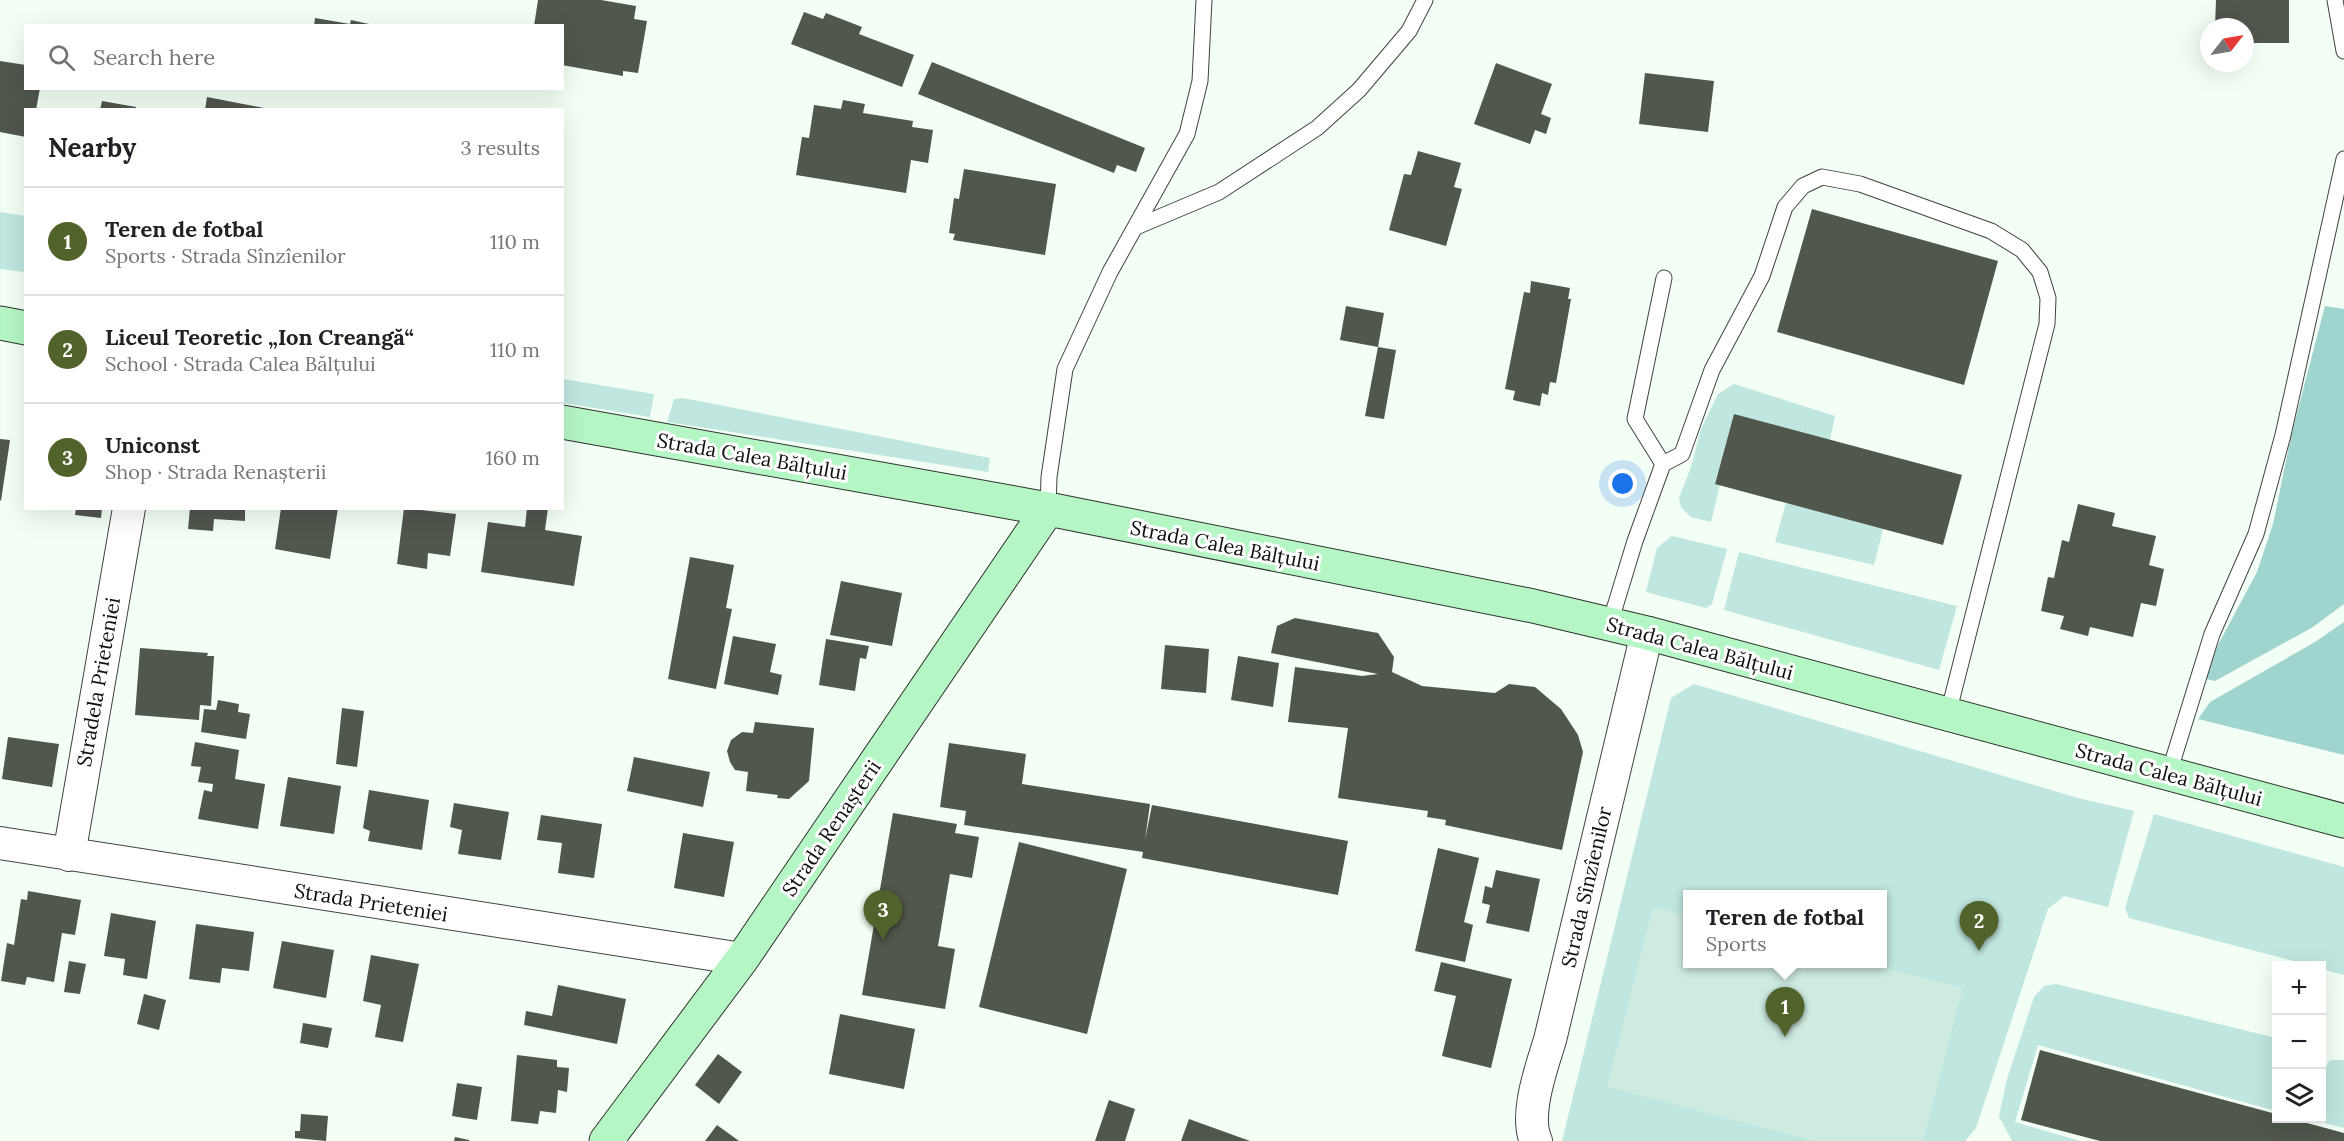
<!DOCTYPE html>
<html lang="en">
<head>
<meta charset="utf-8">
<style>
  body { margin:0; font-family:Lora,serif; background:#f2f2f2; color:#202124 }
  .controls { position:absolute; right:18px; bottom:18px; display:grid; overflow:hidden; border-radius:0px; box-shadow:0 6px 24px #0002 }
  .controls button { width:54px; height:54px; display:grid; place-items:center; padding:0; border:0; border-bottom:2px solid #e0e0e0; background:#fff; color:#202124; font:30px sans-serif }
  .compass { position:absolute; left:2200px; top:18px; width:54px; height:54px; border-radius:50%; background:#fff; box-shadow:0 6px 24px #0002; rotate:59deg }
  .you { position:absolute; left:1623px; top:484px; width:21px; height:21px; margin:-15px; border:4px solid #fff; border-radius:50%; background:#1a73e8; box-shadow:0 0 0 9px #1a73e833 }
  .badge { display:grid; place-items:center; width:39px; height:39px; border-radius:50%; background:#51632b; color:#fff; font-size:20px; font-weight:700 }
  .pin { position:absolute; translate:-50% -50px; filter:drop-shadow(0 2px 3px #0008) }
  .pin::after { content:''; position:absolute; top:32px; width:21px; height:18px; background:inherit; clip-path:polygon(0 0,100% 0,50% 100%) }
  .popup { position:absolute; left:1683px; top:890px; width:204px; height:78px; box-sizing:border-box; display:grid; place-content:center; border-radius:0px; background:#fff; filter:drop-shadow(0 2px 4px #0005); font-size:20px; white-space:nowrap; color:#757577 }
  .popup b { font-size:22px; color:#202124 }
  .popup::after { content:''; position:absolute; left:50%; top:100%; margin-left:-12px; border:12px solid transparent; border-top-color:#fff }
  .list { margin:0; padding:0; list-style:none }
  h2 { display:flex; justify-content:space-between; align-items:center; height:78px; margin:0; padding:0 24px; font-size:26px }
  h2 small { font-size:20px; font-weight:400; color:#757577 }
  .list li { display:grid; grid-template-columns:39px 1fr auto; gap:18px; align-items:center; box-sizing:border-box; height:108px; padding:0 24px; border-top:2px solid #e0e0e0 }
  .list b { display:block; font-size:22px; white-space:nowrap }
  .list p { margin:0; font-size:20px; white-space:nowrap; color:#757577 }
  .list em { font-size:20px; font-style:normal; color:#757577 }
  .icon { flex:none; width:33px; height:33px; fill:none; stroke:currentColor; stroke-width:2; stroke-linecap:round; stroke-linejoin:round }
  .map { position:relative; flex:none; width:2344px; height:1141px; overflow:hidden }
  .search { position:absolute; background:#fff; box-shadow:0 6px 24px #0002; left:24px; top:24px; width:540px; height:66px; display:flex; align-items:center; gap:15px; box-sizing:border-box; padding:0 21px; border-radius:0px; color:#757577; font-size:22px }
  .panel { position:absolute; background:#fff; box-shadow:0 6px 24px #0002; left:24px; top:108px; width:540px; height:402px; border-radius:0px }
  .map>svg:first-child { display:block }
</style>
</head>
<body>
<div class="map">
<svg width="2344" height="1141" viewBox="0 0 2344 1141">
  <rect width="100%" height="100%" fill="#f3fef5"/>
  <path fill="#bfe6df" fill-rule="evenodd" d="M0,212L25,216V272L0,269Z
    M563,379L654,394L650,417L563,403Z
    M1734,384L1835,416L1830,440L1734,414L1715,483L1720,485L1711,522L1691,517L1681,507L1679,498L1691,467L1701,429L1718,394Z
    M683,398L990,458L988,472L667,422L674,399Z
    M1786,503L1883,529L1874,565L1775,542Z
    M1672,536L1727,549L1712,604L1706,608L1646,592L1657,548Z
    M1739,552L1957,606L1939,670L1724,610Z
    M1694,684L2078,798L2134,811L2108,907L2064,896L2048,909L1976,1128L1965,1141H1562L1671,698ZM1688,894H1882V964H1688Z
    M2154,814L2344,867V975L2322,969V966L2309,965L2129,918L2125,908Z
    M2056,984L2276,1038V1111L2038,1045L2015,1122L2081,1141H2012L1999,1116L2007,1079L2034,997L2044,986Z
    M2332,1060H2344V1128L2309,1119L2322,1118V1081L2328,1062Z"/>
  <path fill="#a0d5cf" d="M2325,306L2344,309V604L2313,627L2215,681L2206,679L2210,660L2257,572L2273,524L2292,432Z
    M2344,622V755L2198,719L2210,702L2315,642Z"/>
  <path fill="#cdebe2" d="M1653,907L1687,916L1688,964H1870L1963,988L1923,1141H1815L1607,1087Z"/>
  <path fill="#50574d" d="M538,0H601L636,6L634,19L647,21L638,73L623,71V76L562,65V26H534Z
    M2216,0H2289V43H2245V27H2215Z
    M804,12L823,19L826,13L862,27L859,34L914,55L902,87L791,44Z
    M315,18L350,24L351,20L378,26H314Z
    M0,61L26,65V88H40L36,110H26V137L0,132Z
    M932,62L1145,148L1136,172L1117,165L1114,173L918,94Z
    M1496,63L1552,84L1541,114L1551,118L1546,134L1535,130L1530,144L1474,124Z
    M1645,73L1714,81L1708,132L1639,124Z
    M207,97L264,108V110H205Z
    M843,100L865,104L863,113L913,121L912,127L933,130L928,163L911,160L906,193L796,175L802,137L809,138L814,105L841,109Z
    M102,101L136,107V110H100Z
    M1418,151L1461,163L1454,187L1462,189L1446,246L1389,230L1404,174L1411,175Z
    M964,169L1056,184L1045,255L953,240L955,234L949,233L954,198L959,199Z
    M1812,209L1998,261L1964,385L1777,332Z
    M1531,281L1570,288L1568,299H1571L1556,383L1550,382L1548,395L1542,393L1540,406L1513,400L1515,391L1505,389L1524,292L1530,293Z
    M1346,306L1384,313L1378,347L1340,340Z
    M1378,347L1396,350L1384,419L1365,416Z
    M1734,414L1962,475L1943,545L1715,484Z
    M0,439L10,440L1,501L0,500Z
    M2078,504L2115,513L2112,526L2156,536L2149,565L2164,569L2156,606L2141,603L2133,637L2090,627L2088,636L2060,629L2064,616L2041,611L2048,577L2054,578L2062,540L2069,542Z
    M76,508H102L101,518L75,515Z
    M190,508H245V521L214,519L213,531L188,529Z
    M281,508H338L330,559L275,549Z
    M404,508L456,514L450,556L428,553L427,569L397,564Z
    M527,508H548L545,530L582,536L574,586L481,572L488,522L525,527Z
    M690,557L734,565L726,608L732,609L716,689L668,679Z
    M841,581L902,593L892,646L830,635Z
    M1295,618L1378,633L1394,657L1392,672L1422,686L1495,693L1509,684L1535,687L1561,709L1578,735L1583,752L1562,850L1445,825L1446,820L1427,817L1428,811L1338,798L1348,728L1288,722L1295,667L1362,676L1378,674L1271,653L1277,626Z
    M733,636L776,644L770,672L782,675L778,695L724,684Z
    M826,639L869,646L866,659L860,658L855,691L819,685Z
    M1165,645L1209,649L1206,693L1161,689Z
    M140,648L208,653L207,656H214L211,706L200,705L199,720L135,715Z
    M1238,656L1279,663L1273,707L1231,700Z
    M218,700L239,704L238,712L250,714L246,739L201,732L204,709L216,710Z
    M342,708L364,711L357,767L336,764Z
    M755,722L814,728L809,781L789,799L777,798L778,795L746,791L748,772L735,770L730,762L727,751L731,740L742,732L753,733Z
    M8,737L59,744L52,787L2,779Z
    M195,742L239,750L235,779L265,784L258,829L198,819L204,790L212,792L213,784L198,782L201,767L191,766Z
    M949,743L1026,754L1022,784L1150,804L1145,840L1152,805L1348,841L1338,895L1142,858L1143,852L964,825L966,811L940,807Z
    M634,757L710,772L703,807L627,791Z
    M288,777L341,786L334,834L280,826Z
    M369,790L429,800L422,850L368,841L370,831L363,828Z
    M454,803L509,812L501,860L458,854L462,830L450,827Z
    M893,813L957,824L955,833L979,837L972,878L950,874L938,946L955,949L945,1009L862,995Z
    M541,815L602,824L594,878L558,873L562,843L537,840Z
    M683,833L734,842L724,897L674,888Z
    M1019,842L1127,869L1087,1034L979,1007Z
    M1438,848L1479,858L1464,922L1473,925L1465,962L1415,951Z
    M1496,870L1540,879L1529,932L1486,923L1490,905L1482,903L1485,886L1492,888Z
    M28,891L81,900L75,935L62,933L54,982L27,977L25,985L1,981L7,943L14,945L21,899L27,900Z
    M111,913L156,921L147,979L123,975L125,959L104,956Z
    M196,924L254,932L249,971L222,968L220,983L189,979Z
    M282,941L334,950L326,998L273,988Z
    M371,955L419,964L403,1042L375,1037L381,1005L363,1001Z
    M69,961L86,964L80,994L64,992Z
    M1441,962L1512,979L1491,1068L1442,1056L1456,996L1434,991Z
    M558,985L626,999L617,1044L524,1025L526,1011L552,1016Z
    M144,994L166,1000L159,1030L137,1024Z
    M840,1014L915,1029L904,1089L829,1074Z
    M303,1023L332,1028L328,1048L300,1043Z
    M2040,1050L2276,1114L2277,1119H2292L2344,1133V1141H2100L2021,1120Z
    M718,1054L742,1072L719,1104L695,1085Z
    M517,1055L557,1060V1067L569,1068L567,1092L558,1090L556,1113L540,1111L538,1124L511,1121Z
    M457,1083L482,1087L477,1120L452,1116Z
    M1109,1100L1135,1109L1125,1141H1095Z
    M301,1114L328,1116L326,1141L295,1138V1131H300Z
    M1189,1119L1250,1141H1181Z
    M717,1125L739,1141H705Z
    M455,1137L469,1140V1141H454Z"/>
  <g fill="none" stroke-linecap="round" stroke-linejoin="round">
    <g stroke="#424242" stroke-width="17">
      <path id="lane" d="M2335,0L2344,51
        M1136,227L1219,192L1317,128L1359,90L1409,31L1425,0
        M1663,464L1635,419L1664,278
        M1048,509L1049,477L1065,369L1110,272L1187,134L1200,81L1204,0
        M1610,623L1635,541L1663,464L1682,454L1712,370L1762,276L1785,207L1803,186L1822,177L1860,184L1991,231L2022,250L2040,272L2048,298L2047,324L1948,714
        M2169,773L2212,634L2256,534L2283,435L2344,159"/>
    </g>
    <g stroke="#424242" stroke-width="34">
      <path id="street" d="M0,843L742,959
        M69,855L129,508
        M1536,1141C1524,1115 1542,1066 1550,1040L1647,633"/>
    </g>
    <g stroke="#313131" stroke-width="35">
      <path id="secondary" d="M0,323L26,328
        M562,422L1048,509L1533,606L1647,633L2344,821
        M606,1141L742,959L1048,509"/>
    </g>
    <use href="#lane" stroke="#fff" stroke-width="15"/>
    <use href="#street" stroke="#fff" stroke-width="32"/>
    <use href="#secondary" stroke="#b5f7c4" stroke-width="33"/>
  </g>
  <g text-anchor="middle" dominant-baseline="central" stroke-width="6" stroke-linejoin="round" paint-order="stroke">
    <g font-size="20" fill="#0f0f0f" stroke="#fff">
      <text transform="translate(752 456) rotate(10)">Strada Calea Bălțului</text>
      <text transform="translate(1225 545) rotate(11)">Strada Calea Bălțului</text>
      <text transform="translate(1700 648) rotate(15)">Strada Calea Bălțului</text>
      <text transform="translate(98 682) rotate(-80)">Stradela Prieteniei</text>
      <text transform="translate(2169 774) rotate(15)">Strada Calea Bălțului</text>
      <text transform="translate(831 828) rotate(-56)">Strada Renașterii</text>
      <text transform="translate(1586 887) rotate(-77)">Strada Sînzîenilor</text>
      <text transform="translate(371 902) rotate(9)">Strada Prieteniei</text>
    </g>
  </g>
</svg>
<div class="controls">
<button>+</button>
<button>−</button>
<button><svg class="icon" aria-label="layers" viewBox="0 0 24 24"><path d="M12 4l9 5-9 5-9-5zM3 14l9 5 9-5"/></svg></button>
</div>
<svg class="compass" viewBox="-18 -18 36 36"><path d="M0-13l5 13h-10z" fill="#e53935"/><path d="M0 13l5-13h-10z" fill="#757577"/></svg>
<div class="you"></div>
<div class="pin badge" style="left:1785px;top:1037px">1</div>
<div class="popup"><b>Teren de fotbal</b>Sports</div>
<div class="pin badge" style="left:1979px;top:951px">2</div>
<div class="pin badge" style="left:883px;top:940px">3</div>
<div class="search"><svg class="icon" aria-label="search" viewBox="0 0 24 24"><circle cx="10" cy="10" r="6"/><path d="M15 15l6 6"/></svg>Search here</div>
<section class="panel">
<h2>Nearby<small>3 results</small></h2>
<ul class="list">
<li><span class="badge">1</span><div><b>Teren de fotbal</b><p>Sports · Strada Sînzîenilor</p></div><em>110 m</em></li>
<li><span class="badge">2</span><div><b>Liceul Teoretic „Ion Creangă“</b><p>School · Strada Calea Bălțului</p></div><em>110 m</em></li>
<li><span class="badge">3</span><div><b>Uniconst</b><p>Shop · Strada Renașterii</p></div><em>160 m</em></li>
</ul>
</section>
</div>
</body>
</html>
